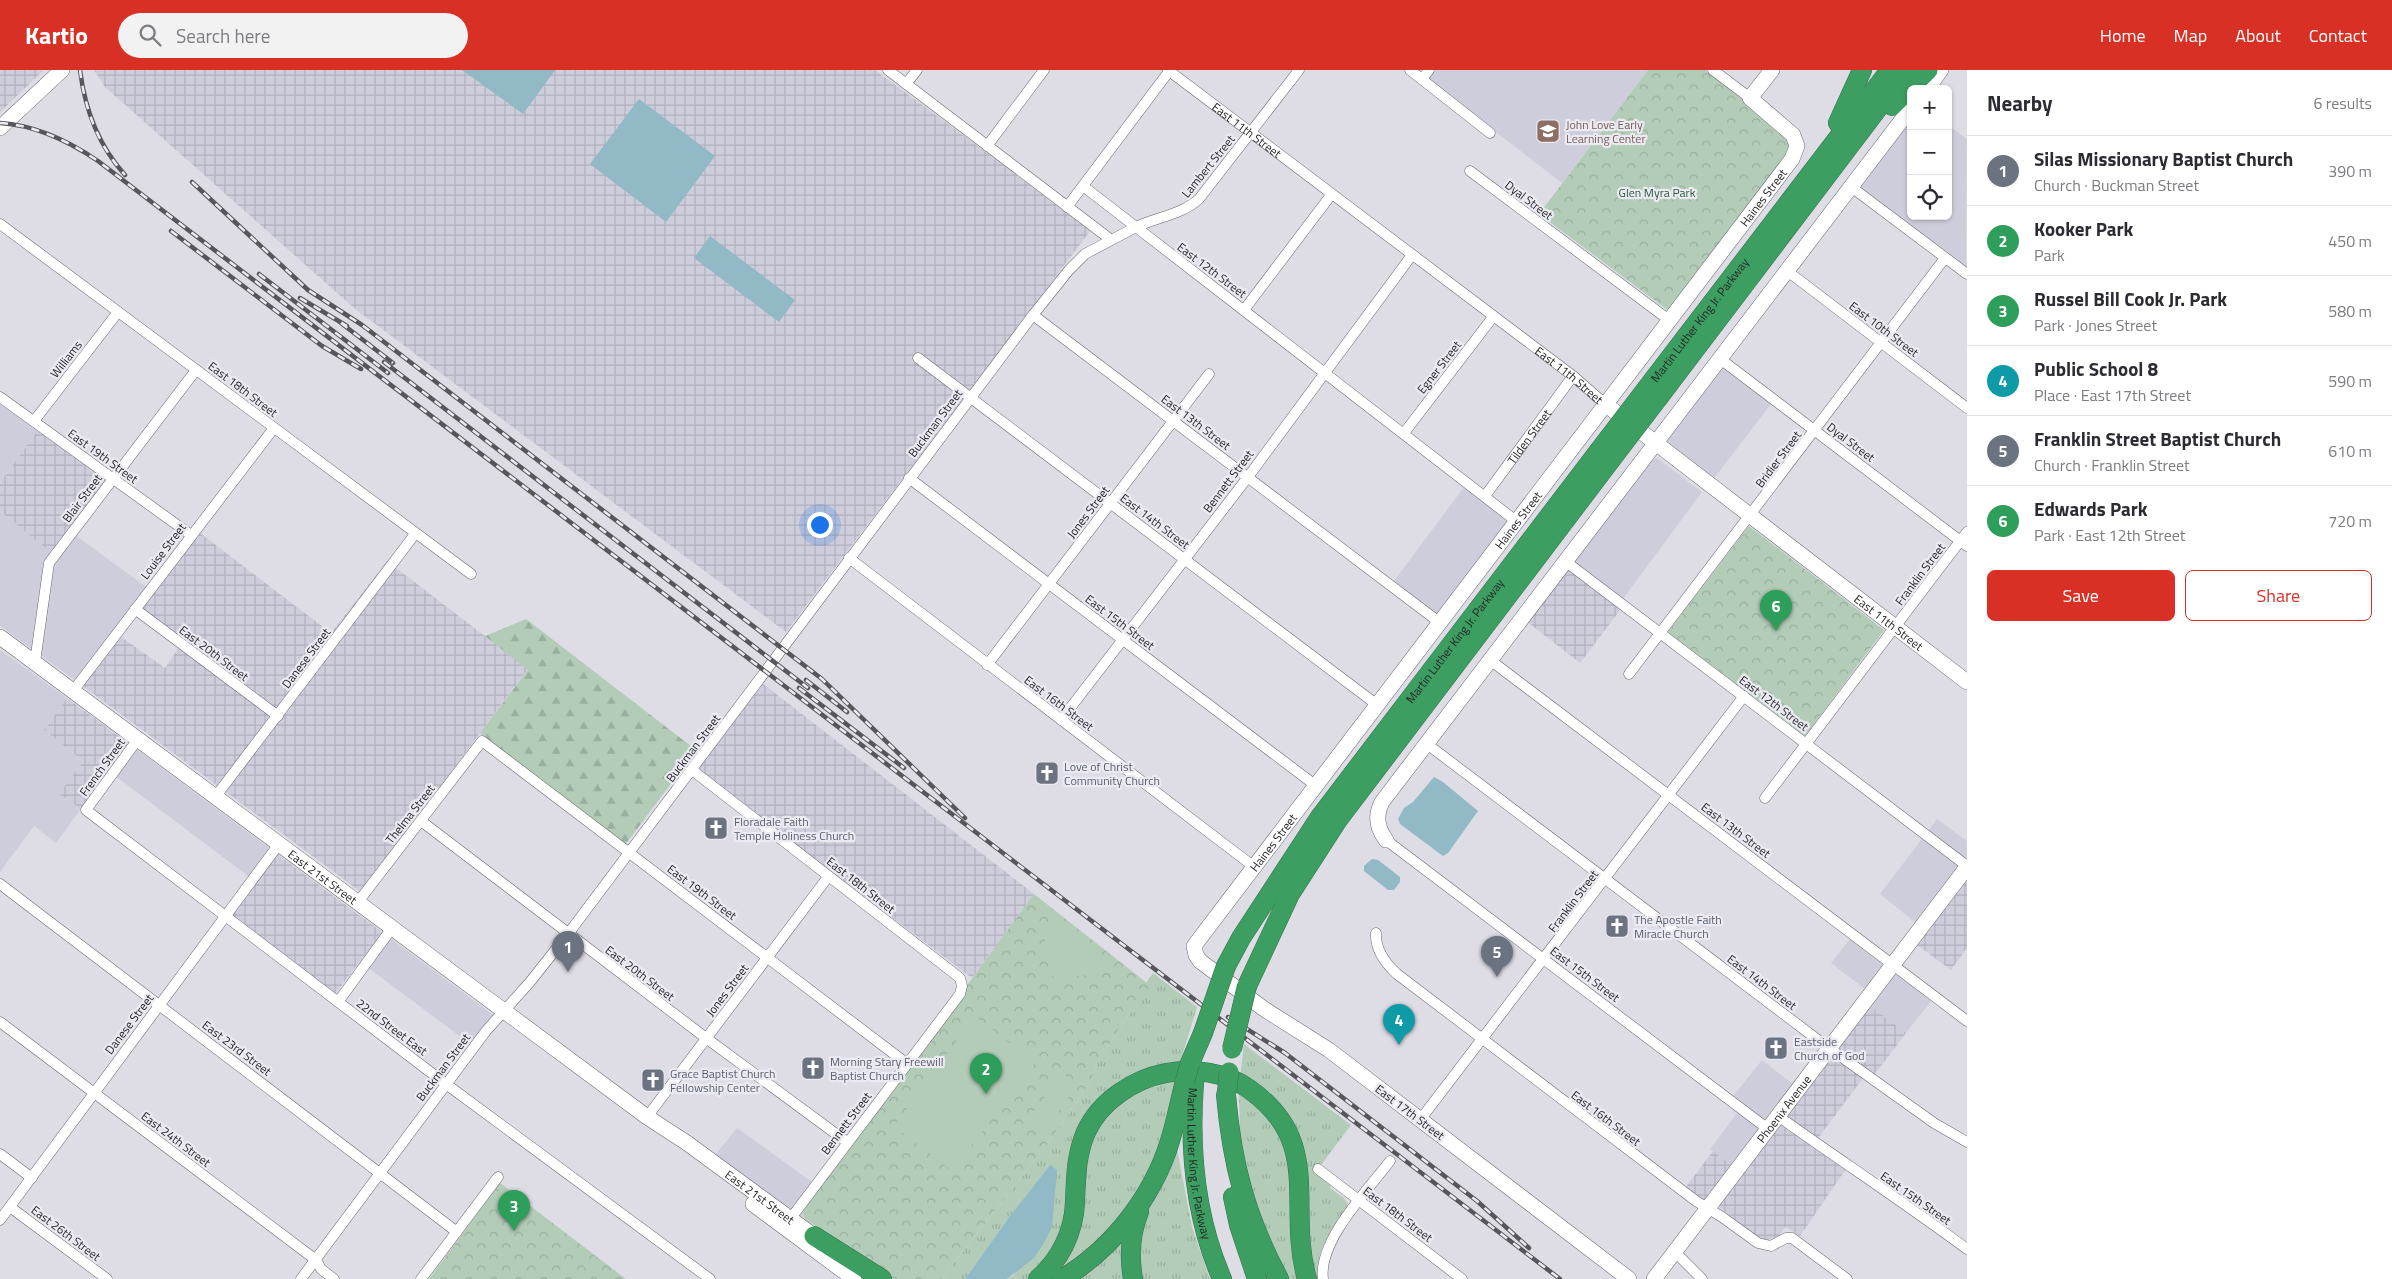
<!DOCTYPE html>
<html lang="en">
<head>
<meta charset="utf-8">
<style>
  body { margin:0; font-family:"Titillium Web",sans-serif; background:#f2f2f3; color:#2b2b33 }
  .controls { position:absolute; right:15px; top:15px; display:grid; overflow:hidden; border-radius:8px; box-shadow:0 1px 4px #0004 }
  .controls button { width:45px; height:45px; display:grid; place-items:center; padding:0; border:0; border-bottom:1px solid #e1e1e2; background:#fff; color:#2b2b33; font:25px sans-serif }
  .you { position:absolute; left:819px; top:454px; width:18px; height:18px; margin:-12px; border:4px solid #fff; border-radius:50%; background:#1a73e8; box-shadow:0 0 0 8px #1a73e833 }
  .badge { display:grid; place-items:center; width:32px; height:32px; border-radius:50%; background:#d93025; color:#fff; font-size:16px; font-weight:700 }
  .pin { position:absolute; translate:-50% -41px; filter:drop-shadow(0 1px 2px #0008) }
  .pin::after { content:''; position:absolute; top:26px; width:18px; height:15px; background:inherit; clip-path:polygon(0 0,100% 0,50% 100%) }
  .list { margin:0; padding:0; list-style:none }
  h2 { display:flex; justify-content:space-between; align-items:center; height:65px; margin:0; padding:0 20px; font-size:21px }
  h2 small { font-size:16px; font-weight:400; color:#7c7c81 }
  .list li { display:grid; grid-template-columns:32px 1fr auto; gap:15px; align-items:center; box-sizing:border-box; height:70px; padding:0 20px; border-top:1px solid #e1e1e2 }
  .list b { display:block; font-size:19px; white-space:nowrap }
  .list p { margin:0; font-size:16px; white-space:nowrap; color:#7c7c81 }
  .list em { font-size:16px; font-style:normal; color:#7c7c81 }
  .actions { display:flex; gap:10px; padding:15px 20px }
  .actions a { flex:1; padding:11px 0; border:1px solid #d93025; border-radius:8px; text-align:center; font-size:18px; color:#d93025 }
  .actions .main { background:#d93025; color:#fff }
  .icon { flex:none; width:28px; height:28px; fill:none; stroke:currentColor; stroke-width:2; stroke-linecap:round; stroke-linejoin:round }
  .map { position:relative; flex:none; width:1967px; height:1209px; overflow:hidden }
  header { display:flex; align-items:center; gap:30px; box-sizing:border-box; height:70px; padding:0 25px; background:#d93025; color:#fff }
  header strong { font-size:24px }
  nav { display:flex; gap:28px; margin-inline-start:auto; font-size:18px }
  .search { width:350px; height:45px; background:#f2f2f3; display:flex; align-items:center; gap:12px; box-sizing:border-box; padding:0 18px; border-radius:28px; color:#7c7c81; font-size:19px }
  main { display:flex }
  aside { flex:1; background:#fff }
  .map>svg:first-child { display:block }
</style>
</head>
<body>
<header>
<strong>Kartio</strong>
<div class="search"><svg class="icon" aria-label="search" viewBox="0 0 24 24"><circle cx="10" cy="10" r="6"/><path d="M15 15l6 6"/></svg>Search here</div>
<nav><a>Home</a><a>Map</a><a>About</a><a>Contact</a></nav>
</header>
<main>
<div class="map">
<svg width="1967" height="1209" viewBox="0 0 1967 1209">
  <defs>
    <pattern id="industrial-grid" width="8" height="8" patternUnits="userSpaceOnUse" patternTransform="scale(1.25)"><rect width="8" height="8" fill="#cecddb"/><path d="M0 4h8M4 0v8" fill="none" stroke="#b1b0bc"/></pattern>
    <pattern id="grass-tufts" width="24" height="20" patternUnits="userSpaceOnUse" patternTransform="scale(1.25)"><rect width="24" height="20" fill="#b2ccb7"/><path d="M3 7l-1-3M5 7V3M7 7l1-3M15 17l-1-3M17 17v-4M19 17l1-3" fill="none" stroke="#99af9d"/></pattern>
    <pattern id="forest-firs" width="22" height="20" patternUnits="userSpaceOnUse" patternTransform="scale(1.25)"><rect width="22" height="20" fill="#b2ccb7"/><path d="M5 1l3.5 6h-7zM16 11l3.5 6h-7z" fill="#99af9d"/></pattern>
    <pattern id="park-crowns" width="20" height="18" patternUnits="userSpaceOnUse" patternTransform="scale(1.25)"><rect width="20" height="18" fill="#b2ccb7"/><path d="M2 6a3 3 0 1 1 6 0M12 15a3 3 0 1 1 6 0" fill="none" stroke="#99af9d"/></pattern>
  </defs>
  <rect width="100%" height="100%" fill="#dedde5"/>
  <path fill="#cecddb" d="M1435,0H1648L1562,113L1427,9Z
    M1911,45V146H1948V55L1967,69L1966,198L1857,115Z
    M1720,296L1771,334L1712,411L1665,373L1666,367Z
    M0,334L38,360L0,413Z
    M1657,388L1702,422L1617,537L1566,497L1647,392Z
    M1464,417L1509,451L1438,545L1394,511Z
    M0,441L59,488L75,465L153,522L83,616L0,556Z
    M0,580L67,628L44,660L83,691L59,724L81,739L56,773L34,756L0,802Z
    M131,675L277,784L256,812L110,702Z
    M1937,749L1967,771V785L1916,853L1880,824Z
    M382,862L500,950L477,979L359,891Z
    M1850,869L1883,895L1865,919L1831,893Z
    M1896,903L1931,931L1906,963L1871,936Z
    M1762,990L1793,1014L1732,1095L1710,1079L1738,1042L1727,1034Z
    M737,1058L819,1117L803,1143L805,1149L715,1085Z"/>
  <path fill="url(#industrial-grid)" d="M0,0H44L0,42Z
    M94,0H875L1091,160L786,562L354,238L105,17Z
    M38,360L111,413L59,489L0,441V413Z
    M200,463L331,563L387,491L528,599L361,822L83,616L120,566L165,598L183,571L139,538Z
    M1566,497L1621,539L1580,593L1526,551Z
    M762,613L1034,824L972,908L697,699Z
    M67,628L131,675L81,739L59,724L83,691L44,660Z
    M277,784L382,862L335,924L231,846Z
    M1967,810V878L1951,900L1917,875Z
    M1871,936L1906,963L1869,1012L1863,1008L1813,1075L1846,1099L1800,1166L1785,1157L1779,1166L1770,1171L1760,1169L1718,1136L1758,1084L1773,1059L1806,1022Z
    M1713,1081L1732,1095L1704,1132L1685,1118Z"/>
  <path fill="url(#grass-tufts)" d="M1153,903L1197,937L1179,996L1099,1039L1066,1159L1034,1209H1007L1014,1205L1050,1095L1010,1146L965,1209H941L1047,1075L1090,1013L1097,993L1125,950L1151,917L1146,913Z
    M1244,974L1351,1055L1315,1103L1331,1116L1330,1118L1344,1128L1349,1136C1332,1160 1315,1178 1318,1209H1312L1305,1123L1270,1024L1240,1008Z
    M1176,1011L1153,1096L1125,1149L1058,1209H1048L1081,1091L1102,1049L1143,1016Z
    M1239,1024L1253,1033L1265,1046L1269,1043L1284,1064L1302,1209H1285L1253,1130L1240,1065Z
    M1176,1074L1192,1157L1210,1209H1136L1139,1154Z
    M1123,1165L1128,1209H1074Z"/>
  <path fill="url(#forest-firs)" d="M526,549L696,680L625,775L480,663L528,600L485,566Z"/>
  <path fill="url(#park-crowns)" d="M1648,0H1705L1767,48L1790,74L1785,87L1669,241L1539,144Z
    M1749,456L1884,560L1805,666L1668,562Z
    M1034,824L1152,917L1125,950L1097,993L1090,1013L1047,1075L941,1209H894L805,1149L803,1143L805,1136Z
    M500,1113L626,1209H429Z"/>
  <path fill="#b2ccb7" d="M1054,852C1078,858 1103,875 1101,903L1056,909L1049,903L1044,862L1046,853Z
    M975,946L1035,993L952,1101L894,1056Z
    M1062,1003L1078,1015L1044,1061L1028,1049Z"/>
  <path fill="#91b9c6" d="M462,0H555L523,44Z
    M639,29L715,86L666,152L590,94Z
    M710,166L795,230L779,252L694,188Z
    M1434,707L1443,712L1478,741L1448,783L1443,786L1400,754L1398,749L1404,738L1413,732Z
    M1372,789L1378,790L1400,807V812L1394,820H1388L1364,801V796Z
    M1050,1095L1057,1100L1052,1157L1044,1173L1034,1188L1007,1209H965L1010,1146Z"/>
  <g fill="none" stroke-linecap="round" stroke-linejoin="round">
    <g stroke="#67676d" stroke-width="11">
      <g id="street">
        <path d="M888,0L1110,169"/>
        <path id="s1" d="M1168,0L1573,306L1605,334"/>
        <path d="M1410,0L1490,63"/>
        <path d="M1713,0L1750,28"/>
        <path d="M1422,9L1429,0"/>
        <path d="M906,14L917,0"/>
        <path d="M987,76L1044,0"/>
        <path d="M1470,101L1669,250"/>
        <path d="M1083,116L1136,157C1157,147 1181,145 1199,129L1299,0"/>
        <path d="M1850,116L1967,204"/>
        <path d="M1067,137L1170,0"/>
        <path d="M0,154L471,504"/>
        <path d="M1786,200L1967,338"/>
        <path d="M1244,240L1331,125"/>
        <path d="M1033,245L1439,552"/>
        <path d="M918,288L1376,634"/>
        <path d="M1719,288L1967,476"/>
        <path d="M0,327L191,465"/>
        <path d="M34,351L118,242"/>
        <path d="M1404,363L1493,247"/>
        <path d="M909,408L1315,715"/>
        <path id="s2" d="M1485,426L1573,306"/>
        <path d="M849,488L1253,796"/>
        <path d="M1565,491L1967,796"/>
        <path d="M135,539L278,646"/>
        <path d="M1490,590L1967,951"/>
        <path d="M35,592L49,493L196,300"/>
        <path d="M987,595L1209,304"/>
        <path d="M1629,604L1945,188"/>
        <path d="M73,621L274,358"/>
        <path d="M1061,650L1248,407L1412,185"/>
        <path d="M138,669L86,740L446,1014L710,1209"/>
        <path d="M1427,674L1822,973L1934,1053L1967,1072"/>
        <path d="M692,700L960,908L962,916L960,924L788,1152"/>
        <path d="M216,726L415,464"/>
        <path d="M1765,728L1967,462"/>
        <path d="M421,751L706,968L847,1072"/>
        <path d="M1386,770L1768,1059"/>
        <path d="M0,814L457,1162"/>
        <path d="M358,832L482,671L906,993"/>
        <path d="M1376,863C1375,880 1385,893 1397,904L1696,1131L1722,1147L1758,1173L1771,1176L1786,1168H1792L1847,1209"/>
        <path d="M338,932L392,858"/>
        <path d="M0,952L316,1190L321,1199L334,1209"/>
        <path d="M1778,1046C1841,1091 1905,1133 1967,1179"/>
        <path d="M647,1047L828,807"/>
        <path d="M1420,1050L1744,626"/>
        <path d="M0,1084L32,1108"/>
        <path d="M1318,1099L1462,1209"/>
        <path d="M10,1137L107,1209"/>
        <path d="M0,1150L279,774"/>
        <path d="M1675,1182L1702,1209"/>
        <path d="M301,1209L486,961L530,912L568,864L1033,245L1069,200L1085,184L1136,157L1516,451"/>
        <path d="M421,1209L498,1107"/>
        <path d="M1323,1209C1318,1171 1367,1121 1390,1091"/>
      </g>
    </g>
    <g stroke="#67676d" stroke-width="16">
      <g id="secondary">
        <path d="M1927,19L1941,0"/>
        <path d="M0,58L62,0"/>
        <path id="s3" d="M1605,334L1967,612"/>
        <path id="s4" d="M0,567L647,1047L687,1073L822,1172"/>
        <path d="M1386,770C1377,758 1375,745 1382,732L1911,38"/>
        <path d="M753,1134L854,1209"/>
        <path id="s5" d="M1629,1209L1329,980L1264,939L1200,891L1196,885L1194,876L1792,89L1797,76L1793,65L1750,28L1772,0"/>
        <path id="s6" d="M1654,1209L1967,797"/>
      </g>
    </g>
    <g stroke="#34744d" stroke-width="20">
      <g id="highway">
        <path d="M1892,36L1928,0"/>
        <path d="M1838,53L1862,0"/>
        <path id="s7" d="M1647,318L1890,0"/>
        <path d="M1659,327L1907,0"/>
        <path id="s8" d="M1226,896L1241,868L1320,747L1598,382"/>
        <path d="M1247,916L1290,824L1337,751L1610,391"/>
        <path d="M1190,993L1203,963"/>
        <path id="s9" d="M1194,1013C1189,1079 1195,1147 1222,1209"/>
        <path d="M1226,1025C1232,1095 1246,1147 1279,1209"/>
        <path d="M1233,1127L1239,1155L1257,1209"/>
        <path d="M814,1166L882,1209"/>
        <path d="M1038,1209C1060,1190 1074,1162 1075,1132C1076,1108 1076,1085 1086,1062C1100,1031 1134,1009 1166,1003C1194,998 1226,1002 1249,1019C1325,1073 1286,1135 1307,1209"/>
        <path d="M1062,1209C1112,1179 1153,1127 1170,1071C1176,1051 1180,1031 1185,1011"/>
        <path d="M1133,1209C1129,1186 1130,1164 1139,1142"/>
      </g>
    </g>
    <use href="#street" stroke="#fff" stroke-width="10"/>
    <use href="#secondary" stroke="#fff" stroke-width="15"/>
    <use href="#highway" stroke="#3c9e60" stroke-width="19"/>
    <g stroke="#57575b" stroke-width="4.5">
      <path id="rail" d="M80,0C85,40 98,75 125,105
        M0,53C35,55 70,72 98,91L1560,1209
        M192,112L308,220L362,255L822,609L965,748
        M171,161L322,276L361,299
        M259,204L388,303
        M300,228L347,256
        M341,253L393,293
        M384,292L808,618
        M806,610L847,642
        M799,618L904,698
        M1228,947L1285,983L1477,1131L1529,1178"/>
    </g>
    <use href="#rail" stroke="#ebeaf2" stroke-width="2.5" stroke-dasharray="8" stroke-linecap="butt"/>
    <g stroke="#34744d" stroke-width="20" stroke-linecap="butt">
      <path id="highway-bridge" d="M1598,382L1647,318
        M1610,391L1659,327
        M1203,963L1226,896
        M1232,979L1247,916
        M1185,1011L1190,993
        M1227,1022L1229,1002"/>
    </g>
    <use href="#highway-bridge" stroke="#3c9e60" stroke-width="19"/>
  </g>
  <defs>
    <g id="school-square" transform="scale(1.25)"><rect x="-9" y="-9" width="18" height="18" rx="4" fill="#8d6e63" stroke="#ebeaf2"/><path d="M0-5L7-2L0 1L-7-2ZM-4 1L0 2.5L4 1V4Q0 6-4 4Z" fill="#fff"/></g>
    <g id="church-square" transform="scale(1.25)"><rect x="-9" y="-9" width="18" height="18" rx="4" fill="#6b7280" stroke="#ebeaf2"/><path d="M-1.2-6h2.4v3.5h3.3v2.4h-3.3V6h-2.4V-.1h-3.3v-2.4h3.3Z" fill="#fff"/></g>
  </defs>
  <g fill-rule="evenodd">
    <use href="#school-square" x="1548" y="61"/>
    <use href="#church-square" x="1047" y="703"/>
    <use href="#church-square" x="716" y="758"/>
    <use href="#church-square" x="1617" y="856"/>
    <use href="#church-square" x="1776" y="978"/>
    <use href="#church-square" x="813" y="998"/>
    <use href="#church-square" x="653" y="1010"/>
  </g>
  <g text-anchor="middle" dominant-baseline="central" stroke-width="4.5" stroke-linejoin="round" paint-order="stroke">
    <g font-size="12" fill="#785e54" stroke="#ebeaf2" text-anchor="start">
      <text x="1566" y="54">John Love Early<tspan x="1566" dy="14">Learning Center</tspan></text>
    </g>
    <g font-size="12" fill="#262629" stroke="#ebeaf2">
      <text stroke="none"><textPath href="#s1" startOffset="99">East 11th Street</textPath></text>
      <text transform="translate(1208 96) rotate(-51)">Lambert Street</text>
      <text stroke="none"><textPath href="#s5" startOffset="1491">Haines Street</textPath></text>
      <text transform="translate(1529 130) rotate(37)">Dyal Street</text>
      <text transform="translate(1212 200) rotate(37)">East 12th Street</text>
      <text stroke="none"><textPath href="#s7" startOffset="86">Martin Luther King Jr. Parkway</textPath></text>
      <text transform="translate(1884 259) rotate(37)">East 10th Street</text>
      <text transform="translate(66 289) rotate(-52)">Williams</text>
      <text transform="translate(1439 297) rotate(-52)">Egner Street</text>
      <text stroke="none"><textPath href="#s1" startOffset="504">East 11th Street</textPath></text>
      <text transform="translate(243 319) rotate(37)">East 18th Street</text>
      <text transform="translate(1196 352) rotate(37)">East 13th Street</text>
      <text transform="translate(935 353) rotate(-53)">Buckman Street</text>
      <text stroke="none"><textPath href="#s2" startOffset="74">Tilden Street</textPath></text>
      <text transform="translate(1851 372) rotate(37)">Dyal Street</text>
      <text transform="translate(103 386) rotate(36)">East 19th Street</text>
      <text transform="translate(1778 389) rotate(-53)">Bridier Street</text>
      <text transform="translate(1228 411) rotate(-53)">Bennett Street</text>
      <text transform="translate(82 428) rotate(-53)">Blair Street</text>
      <text transform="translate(1088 442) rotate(-53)">Jones Street</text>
      <text stroke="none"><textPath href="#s5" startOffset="1086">Haines Street</textPath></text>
      <text transform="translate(1155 451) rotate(37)">East 14th Street</text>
      <text transform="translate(163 481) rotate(-53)">Louise Street</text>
      <text transform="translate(1920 504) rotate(-53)">Franklin Street</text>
      <text transform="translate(1120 552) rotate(37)">East 15th Street</text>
      <text stroke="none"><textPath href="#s3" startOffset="358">East 11th Street</textPath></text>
      <text stroke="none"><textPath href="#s8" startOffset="398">Martin Luther King Jr. Parkway</textPath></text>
      <text transform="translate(214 583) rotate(37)">East 20th Street</text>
      <text transform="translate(306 588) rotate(-53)">Danese Street</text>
      <text transform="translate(1059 633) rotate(37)">East 16th Street</text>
      <text transform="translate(1774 633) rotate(37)">East 12th Street</text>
      <text transform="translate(693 678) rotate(-53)">Buckman Street</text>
      <text transform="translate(102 697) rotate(-54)">French Street</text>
      <text transform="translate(410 744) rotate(-52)">Thelma Street</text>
      <text transform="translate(1736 760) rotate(37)">East 13th Street</text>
      <text stroke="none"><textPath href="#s5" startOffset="681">Haines Street</textPath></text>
      <text stroke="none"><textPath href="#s4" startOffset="402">East 21st Street</textPath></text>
      <text transform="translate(861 815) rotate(38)">East 18th Street</text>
      <text transform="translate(702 822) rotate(37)">East 19th Street</text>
      <text transform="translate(1573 831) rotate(-53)">Franklin Street</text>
      <text transform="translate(640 903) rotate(37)">East 20th Street</text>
      <text transform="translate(1585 904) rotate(37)">East 15th Street</text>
      <text transform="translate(1762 912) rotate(37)">East 14th Street</text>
      <text transform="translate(727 920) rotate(-53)">Jones Street</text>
      <text transform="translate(129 954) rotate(-53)">Danese Street</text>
      <text transform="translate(392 957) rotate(37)">22nd Street East</text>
      <text transform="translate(237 978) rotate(37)">East 23rd Street</text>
      <text transform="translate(443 997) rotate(-53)">Buckman Street</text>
      <text stroke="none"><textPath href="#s6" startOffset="214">Phoenix Avenue</textPath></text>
      <text transform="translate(1410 1042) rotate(37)">East 17th Street</text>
      <text transform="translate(1606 1048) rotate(37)">East 16th Street</text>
      <text transform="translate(846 1053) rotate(-53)">Bennett Street</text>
      <text transform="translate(176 1069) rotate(37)">East 24th Street</text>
      <text stroke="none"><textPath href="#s9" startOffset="81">Martin Luther King Jr. Parkway</textPath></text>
      <text stroke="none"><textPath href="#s4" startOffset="944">East 21st Street</textPath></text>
      <text transform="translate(1916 1128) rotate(35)">East 15th Street</text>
      <text transform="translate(1398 1144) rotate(37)">East 18th Street</text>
      <text transform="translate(66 1163) rotate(37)">East 26th Street</text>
    </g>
    <g font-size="12" fill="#2b5b39" stroke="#ebeaf2">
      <text x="1657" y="122">Glen Myra Park</text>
    </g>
    <g font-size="12" fill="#5b616d" stroke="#ebeaf2" text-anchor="start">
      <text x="1064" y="696">Love of Christ<tspan x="1064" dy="14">Community Church</tspan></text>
      <text x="734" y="751">Floradale Faith<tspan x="734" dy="14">Temple Holiness Church</tspan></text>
      <text x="1634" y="849">The Apostle Faith<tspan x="1634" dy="14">Miracle Church</tspan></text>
      <text x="1794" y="971">Eastside<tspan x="1794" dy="14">Church of God</tspan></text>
      <text x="830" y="991">Morning Stary Freewill<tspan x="830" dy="14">Baptist Church</tspan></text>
      <text x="670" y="1003">Grace Baptist Church<tspan x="670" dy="14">Fellowship Center</tspan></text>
    </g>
  </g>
</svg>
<div class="controls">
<button>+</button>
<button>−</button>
<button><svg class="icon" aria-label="locate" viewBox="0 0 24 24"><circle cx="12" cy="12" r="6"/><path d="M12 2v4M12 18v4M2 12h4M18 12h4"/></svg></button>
</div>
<div class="you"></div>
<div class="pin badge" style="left:568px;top:902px;background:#6b7280">1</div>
<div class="pin badge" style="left:986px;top:1024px;background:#2e9e5b">2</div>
<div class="pin badge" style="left:514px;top:1161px;background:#2e9e5b">3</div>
<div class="pin badge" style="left:1399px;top:975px;background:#0f9aa8">4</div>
<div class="pin badge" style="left:1497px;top:907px;background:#6b7280">5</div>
<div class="pin badge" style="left:1776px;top:561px;background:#2e9e5b">6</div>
</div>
<aside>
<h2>Nearby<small>6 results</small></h2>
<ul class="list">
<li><span class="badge" style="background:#6b7280">1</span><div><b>Silas Missionary Baptist Church</b><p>Church · Buckman Street</p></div><em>390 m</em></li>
<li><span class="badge" style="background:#2e9e5b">2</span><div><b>Kooker Park</b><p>Park</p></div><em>450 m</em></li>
<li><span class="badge" style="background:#2e9e5b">3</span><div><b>Russel Bill Cook Jr. Park</b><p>Park · Jones Street</p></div><em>580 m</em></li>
<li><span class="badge" style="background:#0f9aa8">4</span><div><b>Public School 8</b><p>Place · East 17th Street</p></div><em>590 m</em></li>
<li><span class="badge" style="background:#6b7280">5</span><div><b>Franklin Street Baptist Church</b><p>Church · Franklin Street</p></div><em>610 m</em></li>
<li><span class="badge" style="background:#2e9e5b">6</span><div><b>Edwards Park</b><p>Park · East 12th Street</p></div><em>720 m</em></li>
</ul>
<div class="actions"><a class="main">Save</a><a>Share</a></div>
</aside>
</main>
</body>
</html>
